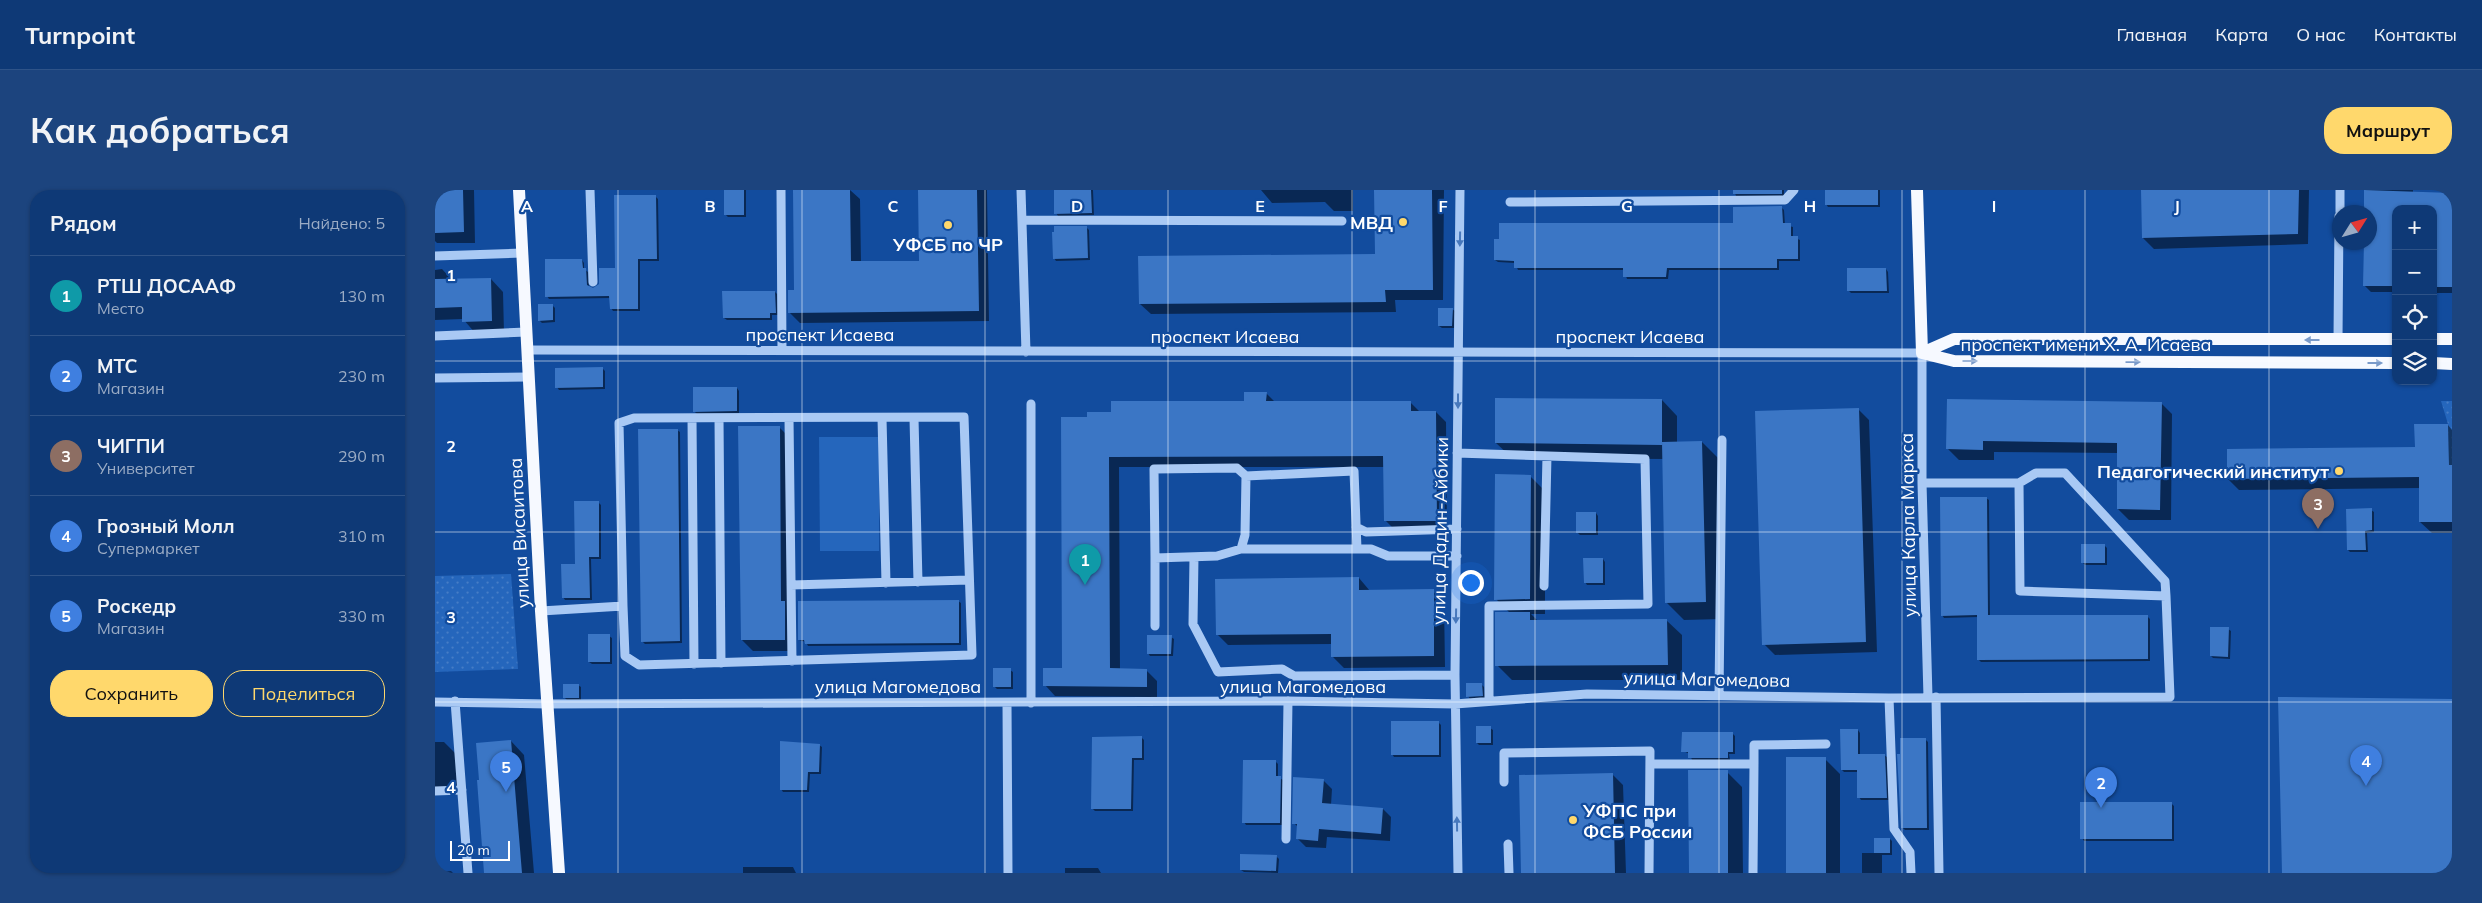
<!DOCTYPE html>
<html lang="ru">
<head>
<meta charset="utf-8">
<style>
  body { margin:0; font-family:Mulish,sans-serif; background:#1c447e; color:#f1f3f6 }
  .controls { position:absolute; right:15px; top:15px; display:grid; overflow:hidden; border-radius:10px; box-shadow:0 1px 4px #0004 }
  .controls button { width:45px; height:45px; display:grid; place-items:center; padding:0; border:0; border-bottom:1px solid #2e5388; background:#0e3976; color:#f1f3f6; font:25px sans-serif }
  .compass { position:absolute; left:1897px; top:15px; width:45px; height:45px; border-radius:50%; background:#0e3976; box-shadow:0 1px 4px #0004; rotate:53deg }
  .scale { position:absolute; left:15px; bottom:12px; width:60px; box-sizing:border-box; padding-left:5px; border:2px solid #fff; border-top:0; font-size:14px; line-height:18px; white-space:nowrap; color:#fff; -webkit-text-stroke:4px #124c9e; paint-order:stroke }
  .you { position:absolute; left:1035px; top:392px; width:18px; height:18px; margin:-12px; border:4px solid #fff; border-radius:50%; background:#1a73e8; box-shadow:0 0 0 8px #1a73e833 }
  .badge { display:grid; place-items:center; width:32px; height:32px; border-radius:50%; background:#ffd86c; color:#fff; font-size:16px; font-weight:700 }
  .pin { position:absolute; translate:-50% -41px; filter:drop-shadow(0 1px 2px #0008) }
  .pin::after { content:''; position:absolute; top:26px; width:18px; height:15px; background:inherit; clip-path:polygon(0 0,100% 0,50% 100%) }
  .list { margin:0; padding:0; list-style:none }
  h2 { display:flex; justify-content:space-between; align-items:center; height:65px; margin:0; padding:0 20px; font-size:21px }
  h2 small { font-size:16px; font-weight:400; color:#9bacc5 }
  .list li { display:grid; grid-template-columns:32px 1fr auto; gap:15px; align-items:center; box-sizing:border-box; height:80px; padding:0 20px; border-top:1px solid #2e5388 }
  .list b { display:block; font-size:19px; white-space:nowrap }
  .list p { margin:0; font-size:16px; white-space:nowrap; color:#9bacc5 }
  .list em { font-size:16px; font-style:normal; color:#9bacc5 }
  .actions { display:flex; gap:10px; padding:15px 20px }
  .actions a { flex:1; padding:11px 0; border:1px solid #ffd86c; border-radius:20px; text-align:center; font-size:18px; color:#ffd86c }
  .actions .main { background:#ffd86c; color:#111 }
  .icon { flex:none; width:28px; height:28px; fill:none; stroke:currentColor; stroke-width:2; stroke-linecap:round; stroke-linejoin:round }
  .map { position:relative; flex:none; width:2017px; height:683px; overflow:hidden; border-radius:20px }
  header { display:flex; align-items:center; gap:30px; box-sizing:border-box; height:70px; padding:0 25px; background:#0e3976; border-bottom:1px solid #2e5388 }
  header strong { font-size:24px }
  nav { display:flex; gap:28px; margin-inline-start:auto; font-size:18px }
  .intro { display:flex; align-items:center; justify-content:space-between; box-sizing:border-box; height:120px; padding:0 30px }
  h1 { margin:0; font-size:35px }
  .button { padding:12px 22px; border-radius:20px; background:#ffd86c; color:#111; font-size:18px; font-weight:700 }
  main { display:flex; gap:30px; padding:0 30px }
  aside { flex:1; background:#0e3976; border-radius:20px; box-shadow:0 1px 4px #0004 }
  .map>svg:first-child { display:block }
</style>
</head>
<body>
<header>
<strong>Turnpoint</strong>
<nav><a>Главная</a><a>Карта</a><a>О нас</a><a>Контакты</a></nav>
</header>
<div class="intro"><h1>Как добраться</h1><a class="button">Маршрут</a></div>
<main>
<aside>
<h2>Рядом<small>Найдено: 5</small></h2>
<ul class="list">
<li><span class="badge" style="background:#0f9aa8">1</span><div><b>РТШ ДОСААФ</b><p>Место</p></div><em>130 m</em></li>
<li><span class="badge" style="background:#3f7fe0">2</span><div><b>МТС</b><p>Магазин</p></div><em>230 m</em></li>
<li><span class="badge" style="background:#8d6e63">3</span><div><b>ЧИГПИ</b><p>Университет</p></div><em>290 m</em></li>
<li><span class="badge" style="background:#3f7fe0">4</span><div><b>Грозный Молл</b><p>Супермаркет</p></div><em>310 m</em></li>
<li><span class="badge" style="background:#3f7fe0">5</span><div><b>Роскедр</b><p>Магазин</p></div><em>330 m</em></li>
</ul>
<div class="actions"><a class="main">Сохранить</a><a>Поделиться</a></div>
</aside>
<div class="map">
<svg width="2017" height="683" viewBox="0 0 2017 683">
  <defs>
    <pattern id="green-dots" width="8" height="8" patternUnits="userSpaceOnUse" patternTransform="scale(1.25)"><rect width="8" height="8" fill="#2566bc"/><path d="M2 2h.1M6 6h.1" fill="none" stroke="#467dc6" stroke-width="1.8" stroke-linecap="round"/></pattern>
  </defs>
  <rect width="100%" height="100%" fill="#124c9e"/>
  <path fill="url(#green-dots)" d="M2006,211H2017V275H2014L2013,234Z
    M76,384L83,479L0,482V386Z"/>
  <path fill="#2566bc" d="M384,247H444V361H385Z"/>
  <path fill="#0007" d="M0,0H39L40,53H2L0,51Z
    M290,0H311V27H293L290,24Z
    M359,0H415L425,9L426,72H485L484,0H552L554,131L365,133L354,122L360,102Z
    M620,0H658L659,25L623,26L621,23Z
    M826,0H918V21H899L890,12L837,13Z
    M940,0H1009L1008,110H960L961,122L716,124L705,114L941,65Z
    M1299,0H1349V6H1301Z
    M1391,0H1445V17H1393L1391,14Z
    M1707,0H1874L1873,54L1719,59L1708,48Z
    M1931,0H1978V3L2017,4V103H1998V19H1961V102H1936L1929,95L1934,52V22H1930Z
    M220,6L223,9L224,71H205V121H178L176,118V108L114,109L112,106L147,70L149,73V79L153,82L154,98L158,100L181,79Z
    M1347,18L1349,20L1350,35L1358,37V47L1365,50V71H1344V80H1234L1233,89H1192L1189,80H1083L1080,73L1063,72L1060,70L1299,35Z
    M652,38L654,40L655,70L621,71L619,68Z
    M7,79L17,90L56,89L68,102L69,143L41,144L28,129L0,130V80Z
    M1451,79L1453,82L1454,103H1416L1414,101Z
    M340,102L342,104L343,125H337V130H292L289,128Z
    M118,116L120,118V132L107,133L104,130Z
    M1017,119L1020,121L1019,138H1007L1004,136Z
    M168,179L170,181V199L124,200L122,197Z
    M302,198L304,201V223L262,224L259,221Z
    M831,203L840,212H975L985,222H1001L1011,232L1012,341H961L950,330V277H684L685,480H711L722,491V507L620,506L610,495L628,479L654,228L677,223L810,212Z
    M1227,210L1242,226V253L1267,252L1284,269L1287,429L1249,430L1232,413L1229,269L1077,268L1061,253Z
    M1513,210L1726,213L1737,224L1736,330H1694L1683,319L1684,263L1559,262V270H1524L1513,259Z
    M1423,219L1434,230L1442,462L1340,465L1329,454Z
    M2013,235L2017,240V343H1997L1985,332V298L1804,300L1793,289L1981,258Z
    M344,237L355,248L361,461H318L307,450Z
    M242,240L245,242L247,453L210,454L207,451Z
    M1095,286L1110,301V424H1096L1103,431L1231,430L1247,445V490H1077L1062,475L1075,423L1061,409Z
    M1551,308L1554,310L1555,426H1712L1715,429V471L1546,472L1543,469V427L1509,428L1507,425Z
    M163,312L166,315V369H156L157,410H130L128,407Z
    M1936,320L1939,322V342L1932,343L1933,362H1915L1913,360Z
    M1161,323L1163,326V345H1145L1142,342Z
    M1670,356L1672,358V375H1650L1648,373Z
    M1168,369L1170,372V395H1152L1150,392Z
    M924,388L935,401H998L1009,412L1010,477L909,478L898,467L897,454L793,455L782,444Z
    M523,411L526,413V455L373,456L371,452L364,450Z
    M1793,439L1796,441L1795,469L1778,468L1776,466Z
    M174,446L177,448V474H157L154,472Z
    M736,447L739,449L738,466H715L713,463Z
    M575,480L578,482V499H562L559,496Z
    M143,495L146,497V510H132L129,507Z
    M1047,495L1049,497L1050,508L1035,509L1033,506Z
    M1004,533L1006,535V567H959L957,564Z
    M1055,538L1058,540V555H1044L1042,553Z
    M1423,540L1425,543V565H1449L1452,567L1454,610H1426L1424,607L1423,582H1409L1407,580Z
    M1297,543L1300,546V564H1294L1295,570H1257L1255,564L1248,561Z
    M707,548L709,550V570H699L698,621H660L657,618Z
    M1490,549L1493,552L1494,640H1470L1467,637Z
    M76,551L89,565L99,683H50Z
    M0,552H9L24,567L25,605H0Z
    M384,555L387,557L386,584H375L374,602H348L346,599Z
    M1390,569L1405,584V683H1352Z
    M841,572L843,574V587L848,590L847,635H811L809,632Z
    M1292,582L1307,597L1308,683H1255Z
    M1177,584L1188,595L1191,683H1088Z
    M888,590L897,599L896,615L948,619L956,627L955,651L892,647L891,658L871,657L862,648L863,637L859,633Z
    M1736,613L1739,616V651H1649L1647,648Z
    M1440,649H1455L1457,651V665H1447V683H1427V663H1441Z
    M841,666L844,669L843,683L809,682L806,680Z
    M308,677H358L361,683H308Z
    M630,678H663L666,683H630Z
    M16,681L18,683H0Z"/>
  <path fill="#3b76c5" d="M0,0H28L29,42L0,43Z
    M289,0H309V25H289Z
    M358,0H415L416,71H484L483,0H542L544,121L353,123V100H359Z
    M619,0H656L657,23L619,24Z
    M939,0H997L998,100H950L951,112L704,114L703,66L940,64Z
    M1298,0H1347V4H1298Z
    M1390,0H1443V15H1390Z
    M1706,0H1864L1863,44L1707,48Z
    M1929,0L2017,3V97H1998V19H1961V96H1928L1929,52H1934V22H1929Z
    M179,5H221L222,69H203V119H175L174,106L110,107V69H147L148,78H151L152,95L158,98L164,94V78H180Z
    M1347,16L1348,33H1356V46H1363V69H1342V78H1232L1231,87H1188V78H1079V71L1059,70V49H1064V33H1298V17Z
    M619,36H652L653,68L618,69L617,42H619Z
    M1412,78H1451L1452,101H1412Z
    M56,88L57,131L27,132V117L0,118V89Z
    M287,101H340L341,123H335V128H288Z
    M103,114H118V130L103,131Z
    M1003,118H1018L1017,136H1003Z
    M168,177V197L120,198V178Z
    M258,197H302V221L258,222Z
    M809,202H832L831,211H976V221H1001L1002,331H949L948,266L674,267L675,478L712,479V497L608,496V478H627L626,227H652V222H676V211H809Z
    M1060,208L1227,209V255L1060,253Z
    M1512,209L1727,212L1725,320L1682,319V253L1548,251V260L1511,259Z
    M1424,218L1431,452L1327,455L1320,221Z
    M1979,234H2013L2014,275H2017V332H1984V287L1792,289V259L1980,257Z
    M303,236H345L346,411H350V450H306Z
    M203,239H243L245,451L206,452Z
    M1267,251L1271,412L1230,413L1227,252Z
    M1060,284L1096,285L1095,409L1059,410Z
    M1505,307H1552L1553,425H1713V469L1542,470V425L1506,426Z
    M139,311H164V367H154L155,408H127L126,374H140Z
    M1937,318V340L1930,341L1931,360H1912L1911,319Z
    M1141,322H1161V343H1141Z
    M1646,354H1670V373H1646Z
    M1148,368H1168V393H1149Z
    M924,387V400L999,399V466L896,467V444L781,445L780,389Z
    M524,410V453L370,454L369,450H363V411Z
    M1060,422H1095V430L1232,429L1233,475L1060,476Z
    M1775,437H1794L1793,467L1775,466Z
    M153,444H175V472H153Z
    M712,445H737L736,464H712Z
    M558,478H576V497H558Z
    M1031,493H1047L1048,506L1031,507Z
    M128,494H144V508H128Z
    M1843,507L2017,509V683H1847Z
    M956,531H1004V565H956Z
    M1041,536H1056V553H1041Z
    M1405,539H1423V564H1450L1452,608H1422V580H1406Z
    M1247,542H1298V562H1293V568H1253V562H1246Z
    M707,546V568H697L696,619H656L657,547Z
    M1465,548H1491L1492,638H1466L1462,564H1465Z
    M76,550L87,683H49L42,590H44L41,553Z
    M345,551L385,554L384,582H373L372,600H345Z
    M1351,567H1391V683H1351Z
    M808,570H841V586H846L845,633H807Z
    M1253,580H1293V683H1254Z
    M1178,583L1180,683H1086L1084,585Z
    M858,587L889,589L887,613L948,618L946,644L884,639L883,651L861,649L862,634H857Z
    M1645,612H1737V649H1645Z
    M1439,648H1455V663H1439Z
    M805,664L842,665L841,681L805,680Z"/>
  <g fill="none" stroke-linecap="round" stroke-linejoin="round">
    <path stroke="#a9c9f4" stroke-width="9" d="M155,0L158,92
      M346,0L347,160
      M586,0L591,162
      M1075,12L1350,10L1359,0
      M1905,22V0
      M587,30L907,31
      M0,66L86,63
      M0,146L91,142
      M1903,150L1904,26
      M92,160L1487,163V293L1493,507
      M0,188L93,187
      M596,214V513
      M257,228L259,474
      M284,228L286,473
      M354,228L357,471
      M447,228L451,393
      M479,228L483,392
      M1022,263L1210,269L1213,414L1054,416V510
      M811,286L802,278L719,279L720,368L782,366L806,359H936L953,366H1022
      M1584,293L1601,283H1630L1730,391L1731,406
      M921,337L931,342L1022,339
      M806,359L810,345L811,286L919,281L922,359
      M759,367L758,434L783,482L847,479L859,486L1020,485
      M720,368V436
      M356,395L534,390
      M1109,396L1112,266
      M106,421L188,416L184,233L199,228L529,227L537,465L204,475L190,466L188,416
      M1284,505L1287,250
      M1501,507L1504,683
      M1454,508L1459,639L1475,662L1476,683
      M20,511L33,683
      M0,512L113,514L853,511L1020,514L1152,504L1454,508L1735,507L1731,406L1585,401L1584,293H1487
      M572,513L573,683
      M1215,574H1319L1318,683
      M1319,574V555L1391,554
      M1069,592V563L1215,561L1214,683
      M0,601L27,600
      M851,649L853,511
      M1073,654L1074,683
      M1023,683L1020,485L1025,0"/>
    <path stroke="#f6f9ff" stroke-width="12" d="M84,0L106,421L124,683
      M1482,0L1487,163
      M1998,149H2017
      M1487,163L1519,149H1961
      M1487,163L1519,171L1961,173
      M1998,173L2017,174"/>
  </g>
  <defs><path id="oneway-solid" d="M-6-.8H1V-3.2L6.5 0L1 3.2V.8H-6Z" transform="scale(1.25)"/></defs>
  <g fill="#4778bc">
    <use href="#oneway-solid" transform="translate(1025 49) rotate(91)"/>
    <use href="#oneway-solid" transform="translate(1023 211) rotate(90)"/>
    <use href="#oneway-solid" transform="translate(1021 426) rotate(91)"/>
    <use href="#oneway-solid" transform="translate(1022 634) rotate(-91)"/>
  </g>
  <g fill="#799aca">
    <use href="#oneway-solid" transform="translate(1877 150) rotate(-180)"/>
    <use href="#oneway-solid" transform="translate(1535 171)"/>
    <use href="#oneway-solid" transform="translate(1698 172)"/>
    <use href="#oneway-solid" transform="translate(1940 173)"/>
  </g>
  <path fill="none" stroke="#fff" stroke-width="1" stroke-opacity="0.55" d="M183,0V683M367,0V683M550,0V683M733,0V683M917,0V683M1100,0V683M1284,0V683M1467,0V683M1650,0V683M1834,0V683M0,171H1961M1998,171H2017M0,342H2017M0,512H2017"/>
  <g fill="#ffd86c" stroke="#124c9e" stroke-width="2">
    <circle cx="968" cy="32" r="5"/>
    <circle cx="513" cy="35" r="5"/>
    <circle cx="1904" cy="281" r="5"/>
    <circle cx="1138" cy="630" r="5"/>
  </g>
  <g text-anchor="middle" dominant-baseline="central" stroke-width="4.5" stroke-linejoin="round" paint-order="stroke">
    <g font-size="18" font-weight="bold" fill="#fff" stroke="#124c9e" text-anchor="end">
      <text x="958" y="32">МВД</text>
      <text x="513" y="54" text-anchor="middle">УФСБ по ЧР</text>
      <text x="1894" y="281">Педагогический институт</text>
      <text x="1148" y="620" text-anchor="start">УФПС при<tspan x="1148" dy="21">ФСБ России</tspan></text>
    </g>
    <g font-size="18" fill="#fff" stroke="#124c9e">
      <text x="385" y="144">проспект Исаева</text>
      <text x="790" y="146">проспект Исаева</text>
      <text x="1195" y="146">проспект Исаева</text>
      <text x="1651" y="154">проспект имени Х. А. Исаева</text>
      <text transform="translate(1473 335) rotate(-91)">улица Карла Маркса</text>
      <text transform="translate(1005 341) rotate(-89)">улица Дадин-Айбики</text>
      <text transform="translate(84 343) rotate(-93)">улица Висаитова</text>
      <text transform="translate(1272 489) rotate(1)">улица Магомедова</text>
      <text x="463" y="496">улица Магомедова</text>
      <text x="868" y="496">улица Магомедова</text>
    </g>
  </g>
  <g font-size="16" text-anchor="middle" font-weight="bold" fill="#fff" stroke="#124c9e" stroke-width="4.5" stroke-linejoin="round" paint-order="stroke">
    <text x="92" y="22">A</text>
    <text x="275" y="22">B</text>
    <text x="458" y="22">C</text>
    <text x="642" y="22">D</text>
    <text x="825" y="22">E</text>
    <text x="1008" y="22">F</text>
    <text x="1192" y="22">G</text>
    <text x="1375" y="22">H</text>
    <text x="1559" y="22">I</text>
    <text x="1742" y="22">J</text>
    <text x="16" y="91">1</text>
    <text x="16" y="262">2</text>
    <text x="16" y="433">3</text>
    <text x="16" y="603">4</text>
  </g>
</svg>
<div class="controls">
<button>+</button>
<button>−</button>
<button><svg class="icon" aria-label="locate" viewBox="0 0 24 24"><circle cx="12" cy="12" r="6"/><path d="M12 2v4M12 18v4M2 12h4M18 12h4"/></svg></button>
<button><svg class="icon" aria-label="layers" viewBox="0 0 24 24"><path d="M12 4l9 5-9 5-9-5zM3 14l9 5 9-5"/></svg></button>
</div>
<svg class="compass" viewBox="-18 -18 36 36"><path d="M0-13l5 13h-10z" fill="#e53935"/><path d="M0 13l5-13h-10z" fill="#9bacc5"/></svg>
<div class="scale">20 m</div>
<div class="you"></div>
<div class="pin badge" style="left:650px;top:395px;background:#0f9aa8">1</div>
<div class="pin badge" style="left:1666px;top:618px;background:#3f7fe0">2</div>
<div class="pin badge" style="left:1883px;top:339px;background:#8d6e63">3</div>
<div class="pin badge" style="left:1931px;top:596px;background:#3f7fe0">4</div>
<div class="pin badge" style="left:71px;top:602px;background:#3f7fe0">5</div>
</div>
</main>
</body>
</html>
